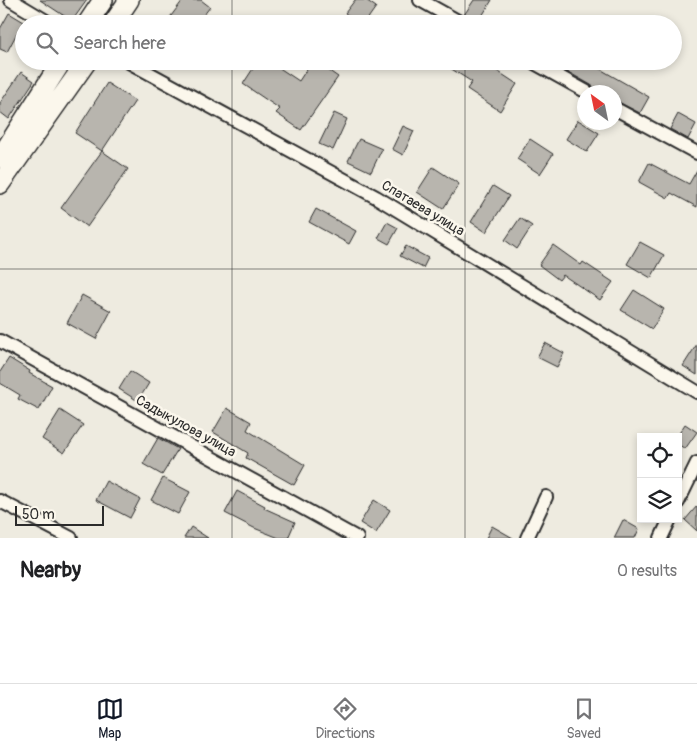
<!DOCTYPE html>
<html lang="en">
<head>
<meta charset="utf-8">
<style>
  body { margin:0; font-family:Pangolin,sans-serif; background:#f6f6f6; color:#202124 }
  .controls { position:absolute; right:15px; bottom:15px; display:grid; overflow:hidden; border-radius:0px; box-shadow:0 2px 8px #0003 }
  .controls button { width:45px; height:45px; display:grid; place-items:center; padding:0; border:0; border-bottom:1px solid #e0e0e0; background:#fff; color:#202124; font:25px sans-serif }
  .compass { position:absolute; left:577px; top:85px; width:45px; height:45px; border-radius:50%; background:#fff; box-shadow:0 2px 8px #0003; rotate:327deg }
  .scale { position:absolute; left:15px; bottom:12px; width:89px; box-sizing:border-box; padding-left:5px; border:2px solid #2b2b2b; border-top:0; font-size:14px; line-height:18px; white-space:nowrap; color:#2b2b2b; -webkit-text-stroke:4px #fbf7ec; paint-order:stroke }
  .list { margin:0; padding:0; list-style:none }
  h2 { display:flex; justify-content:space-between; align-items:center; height:65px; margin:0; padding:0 20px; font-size:21px }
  h2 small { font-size:16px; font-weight:400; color:#757577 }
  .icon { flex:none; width:28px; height:28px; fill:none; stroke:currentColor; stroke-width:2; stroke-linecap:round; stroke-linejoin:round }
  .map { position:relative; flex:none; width:697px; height:538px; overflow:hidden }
  .search { position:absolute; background:#fff; box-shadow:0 2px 8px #0003; left:15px; right:15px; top:15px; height:55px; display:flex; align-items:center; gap:12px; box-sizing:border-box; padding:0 18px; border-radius:28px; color:#757577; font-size:19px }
  .sheet { height:145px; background:#fff }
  nav { display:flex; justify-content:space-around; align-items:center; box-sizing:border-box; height:70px; border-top:1px solid #e0e0e0; background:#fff; font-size:14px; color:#757577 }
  nav a { display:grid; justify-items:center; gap:2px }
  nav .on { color:#111827 }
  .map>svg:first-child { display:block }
</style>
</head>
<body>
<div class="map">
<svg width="697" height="538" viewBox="0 0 697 538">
  <rect width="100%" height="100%" fill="#eeebe0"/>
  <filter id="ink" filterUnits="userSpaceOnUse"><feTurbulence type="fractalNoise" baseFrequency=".02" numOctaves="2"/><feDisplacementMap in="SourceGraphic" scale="10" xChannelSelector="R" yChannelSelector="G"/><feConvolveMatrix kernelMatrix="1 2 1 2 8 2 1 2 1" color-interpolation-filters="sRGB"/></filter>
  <g filter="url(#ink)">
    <path fill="#b8b5ae" stroke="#2b2b2b" d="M40,0H87L72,21Z
      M183,0H201L210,7L197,24H165Z
      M355,0H366L376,7L364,24H360L345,13Z
      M474,0H492L477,24L464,15Z
      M9,13L24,22V37L17,33L7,52L0,49V29Z
      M258,61H269L299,81L312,61H315L338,77L301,130L276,113L280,109L243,84Z
      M439,61H482L517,84L500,111L467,89L472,82Z
      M565,61H586L649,97L640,113L614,100V92H600L591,85L561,68Z
      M21,72L34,81L9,119L0,112V103Z
      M107,83L135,101L102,151L75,133Z
      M334,113L347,119L333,150L319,144Z
      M678,114L696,124L688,139L670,129Z
      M578,120L599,133L587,152L566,139Z
      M403,126L414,131L403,155L392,149Z
      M359,139L382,149L371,172L348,161Z
      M530,139L553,154L540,174L517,159Z
      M102,151L128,169L87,227L61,208Z
      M649,163L689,184L697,170V207L671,193L668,198L639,182Z
      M433,167L459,184L443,209L417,192Z
      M493,186L509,196L486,232L471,222Z
      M316,209L356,231L349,244L309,222Z
      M520,218L532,226L517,249L505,240Z
      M387,222L398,228L389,244L378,238Z
      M640,242L664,255L651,278L627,264Z
      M553,245L581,265L583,262L613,282L600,300L563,275L559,280L539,265Z
      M406,246L428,258L423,268L400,256Z
      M634,290L664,309L652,329L621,310Z
      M82,295L111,311L96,339L67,323Z
      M545,343L564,353L557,367L537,357Z
      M697,344V375L683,366Z
      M9,358L30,371L29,373L52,386L39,410L18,399L20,395L0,383V372Z
      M130,371L149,383L138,401L119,389Z
      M227,408L251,422L247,430L305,465L294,485L246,458L248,453L213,432Z
      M60,410L83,425L64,453L42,439Z
      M685,424L697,432L685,449L678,444V435Z
      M158,438L178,449L162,475L143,464Z
      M163,478L190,492L178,514L151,500Z
      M106,481L140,499L130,518L96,500Z
      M237,491L265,506L264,508L295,522L288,538H279L254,528L225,513Z
      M374,500L390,510L376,533L360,523Z
      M697,506V531L685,520Z
      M623,520L639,529L635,538H614Z
      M492,526L513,538H486Z
      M191,527L208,538H184Z"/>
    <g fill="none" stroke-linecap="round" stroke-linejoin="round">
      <g stroke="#2b2b2b" stroke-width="16">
        <path id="minor" d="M11,0L51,24
          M420,0L463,24
          M127,61L376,197L697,392
          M531,61L587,92
          M614,108L697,153
          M0,341L357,538
          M0,501L71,538
          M678,502L697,463
          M527,538L546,497
          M661,538L670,519"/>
      </g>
      <g stroke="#2b2b2b" stroke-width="22">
        <path id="primary" d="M87,24L103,0
          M113,24L129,0
          M0,158L62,61
          M0,184L87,61"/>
      </g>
      <use href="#minor" stroke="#fbf7ec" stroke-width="12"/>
      <use href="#primary" stroke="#fbf7ec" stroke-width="19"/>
    </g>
  </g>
  <path fill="none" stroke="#2b2b2b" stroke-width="1" stroke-opacity="0.55" d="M232,0V24M465,0V24M232,61V538M465,61V538M0,269H697"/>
  <g text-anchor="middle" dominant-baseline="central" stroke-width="5" stroke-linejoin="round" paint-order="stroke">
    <g font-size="14" fill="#2b2b2b" stroke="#fbf7ec">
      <text transform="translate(423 208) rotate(31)">Спатаева улица</text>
      <text transform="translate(186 426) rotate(29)">Садыкулова улица</text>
    </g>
  </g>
</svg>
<div class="controls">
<button><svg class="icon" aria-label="locate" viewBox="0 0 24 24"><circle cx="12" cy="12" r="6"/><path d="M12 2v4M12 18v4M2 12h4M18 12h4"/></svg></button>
<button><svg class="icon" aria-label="layers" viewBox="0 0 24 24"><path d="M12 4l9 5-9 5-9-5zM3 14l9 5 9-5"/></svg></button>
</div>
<svg class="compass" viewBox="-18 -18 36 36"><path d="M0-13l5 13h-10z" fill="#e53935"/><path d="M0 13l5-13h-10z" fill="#757577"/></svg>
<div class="scale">50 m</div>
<div class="search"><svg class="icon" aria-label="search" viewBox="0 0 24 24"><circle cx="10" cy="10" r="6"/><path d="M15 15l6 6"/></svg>Search here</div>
</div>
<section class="sheet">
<h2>Nearby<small>0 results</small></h2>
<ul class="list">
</ul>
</section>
<nav>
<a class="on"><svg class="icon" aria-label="map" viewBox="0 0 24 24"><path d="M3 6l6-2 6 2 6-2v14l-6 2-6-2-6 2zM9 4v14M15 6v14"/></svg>Map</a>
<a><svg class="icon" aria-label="directions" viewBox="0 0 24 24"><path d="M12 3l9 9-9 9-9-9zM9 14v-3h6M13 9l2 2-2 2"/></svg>Directions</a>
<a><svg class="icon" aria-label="saved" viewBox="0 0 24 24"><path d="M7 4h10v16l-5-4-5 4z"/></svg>Saved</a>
</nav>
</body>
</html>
